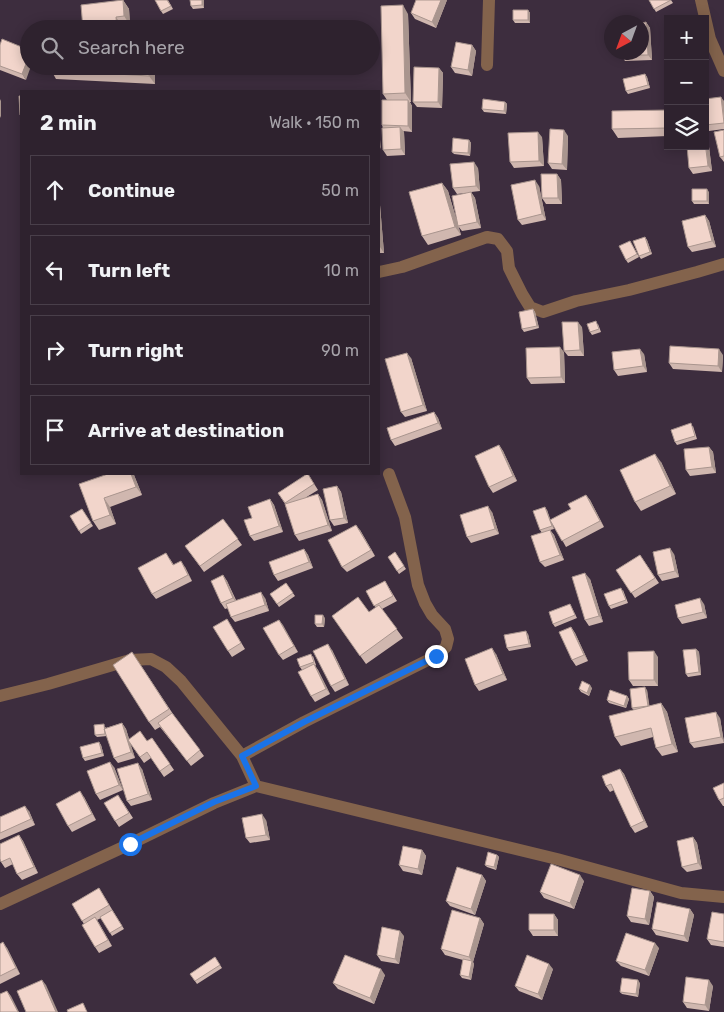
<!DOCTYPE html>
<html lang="en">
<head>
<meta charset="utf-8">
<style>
  body { margin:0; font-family:Rubik,sans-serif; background:#362a36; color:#f1f3f6 }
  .controls { position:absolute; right:15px; top:15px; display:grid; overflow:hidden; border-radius:0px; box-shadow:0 2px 12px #0003 }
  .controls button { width:45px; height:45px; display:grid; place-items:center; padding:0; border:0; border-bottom:1px solid #493f4a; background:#2e222e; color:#f1f3f6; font:25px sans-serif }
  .compass { position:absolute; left:604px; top:15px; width:45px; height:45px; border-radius:50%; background:#2e222e; box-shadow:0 2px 12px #0003; rotate:221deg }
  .stop { position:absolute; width:15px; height:15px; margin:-11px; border:4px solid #1a73e8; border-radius:50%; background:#fff }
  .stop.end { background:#1a73e8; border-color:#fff; box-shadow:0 1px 5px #0008 }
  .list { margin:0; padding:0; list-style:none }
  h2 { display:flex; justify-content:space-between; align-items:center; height:65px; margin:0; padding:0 20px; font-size:21px }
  h2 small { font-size:16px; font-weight:400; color:#a7a4aa }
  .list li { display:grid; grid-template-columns:32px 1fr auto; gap:15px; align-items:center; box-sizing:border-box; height:70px; margin:0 10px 10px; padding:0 10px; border:1px solid #493f4a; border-radius:0px }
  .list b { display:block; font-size:19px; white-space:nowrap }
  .list em { font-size:16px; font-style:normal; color:#a7a4aa }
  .icon { flex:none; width:28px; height:28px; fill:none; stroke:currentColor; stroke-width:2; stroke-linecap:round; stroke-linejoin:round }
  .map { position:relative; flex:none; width:724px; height:1012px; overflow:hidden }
  .search { position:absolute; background:#2e222e; box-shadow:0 2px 12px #0003; left:20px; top:20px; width:360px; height:55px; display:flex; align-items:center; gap:12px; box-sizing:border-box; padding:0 18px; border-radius:28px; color:#a7a4aa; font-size:19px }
  .panel { position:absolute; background:#2e222e; box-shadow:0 2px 12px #0003; left:20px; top:90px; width:360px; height:385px; border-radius:0px }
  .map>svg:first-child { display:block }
</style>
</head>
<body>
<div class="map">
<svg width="724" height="1012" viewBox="0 0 724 1012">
  <rect width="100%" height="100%" fill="#3d2d3e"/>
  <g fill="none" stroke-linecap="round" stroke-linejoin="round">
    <path stroke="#83634c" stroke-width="12" d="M701,0L710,39L724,71
      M487,65L489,0
      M379,272L402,267L487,237L498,239L507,251L509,268L522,294L530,307L543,312L576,301L629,290L697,272L724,264
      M0,696L48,684L130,660L151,659L166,667L181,681L242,756L256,786
      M242,756L304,722L436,656L446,647L448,639L445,629L432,615L425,603L418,585L405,517L389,474
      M0,904L130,844L214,803L256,786L557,859L681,893L724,897"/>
  </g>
  <path fill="#d0b7af" d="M123,0L129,9L130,25L122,26V29H83Z
    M168,0L173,9L163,14L161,11Z
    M190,0H204V8L193,9L191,6Z
    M447,0L436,28L415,19L411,13Z
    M649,0H671L673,3L656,12Z
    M528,10L530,13V23H515L513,20Z
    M408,14L411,102H410L412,106V132L403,131L404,132L405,155L387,156L383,150V128L382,125L387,100L383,94Z
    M646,22L650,28L652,60L625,61L621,55Z
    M2,39L26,80L0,70V45Z
    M472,45L476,51L472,76L455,73L451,67Z
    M51,66H155V84L56,79L51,70Z
    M439,68L443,73L442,108L417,107L413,102Z
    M645,74L647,77L650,88L628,94L626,91Z
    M705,99L724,101V129L709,131L705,125Z
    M505,102L507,104L506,114L484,112L482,109Z
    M668,110V136L618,138L612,129Z
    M724,130V162L720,157Z
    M705,135L708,139L712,171L693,174L689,168L705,146Z
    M568,136L567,170L552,169L548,163Z
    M542,137L544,166L514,168L510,162Z
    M469,140L471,143L470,156L454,154L452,152Z
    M478,168L480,191L471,192L475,198L481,228L462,231L458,226L466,193L457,194L453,188Z
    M557,174L561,180L562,204H546L542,198Z
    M442,183L448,191L461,235L428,245L422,236Z
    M539,186L546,220L522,225L518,220Z
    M709,192V204H694L692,201Z
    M379,193L384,253H379Z
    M705,215L709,221L716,247L692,252L688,247Z
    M645,237L647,240L652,254L641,259L639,256Z
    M630,241L639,257L628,263L626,260Z
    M533,309L535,312L539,328L524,332L522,329Z
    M598,324L601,332L592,335L590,332Z
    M582,327L584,356H568L564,351Z
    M564,352L565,383L531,384L527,378Z
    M644,354L647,372L618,376L614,370Z
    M723,355L722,372L673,369L669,363Z
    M411,358L427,411L405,417L401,412Z
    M434,412L438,418L442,429L395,446L391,440Z
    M693,426L697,439L677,445L675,442Z
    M499,445L503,451L517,481L493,493L489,487Z
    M709,447L713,452L716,473L690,476L686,470Z
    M661,462L676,494L641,511L635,502Z
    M308,474L318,490L305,498L318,494L322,500L332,531L299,541L295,535L285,504L278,493Z
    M134,475L142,495L110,507L116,524L99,530L93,521L79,484Z
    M337,486L341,492L348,523L334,526L330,520Z
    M586,495L590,500L604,527L566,547L551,520L554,529L550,530L554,535L564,560L545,567L540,562L542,533L540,530L547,510L550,520L571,509Z
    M270,499L274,505L283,532L254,541L250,536L252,518Z
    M82,509L93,526L81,534L70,516Z
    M492,512L499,534L471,543L467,537Z
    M223,519L242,545L204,572L185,546Z
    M360,530L375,556L347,572L342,567Z
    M304,549L308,555L313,568L278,581L274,575Z
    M395,552L406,569L399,574L388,557Z
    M674,554L679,577L662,581L658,575Z
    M640,555L659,583L635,598L616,570Z
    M170,559L174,565L185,567L192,581L156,599L152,594Z
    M223,575L227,581L236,600L265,598L269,611L235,622L231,617L228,608L225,609L221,603Z
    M590,579L603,622L589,626L585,620Z
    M385,581L397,601L382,609L403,638L366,664L332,616L369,612L376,608L366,591Z
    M286,583L295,596L279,607L270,594Z
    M623,590L628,603L611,609L609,606Z
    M570,604L577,618L555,627L553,624Z
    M704,604L707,618L682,624L678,618Z
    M325,618L324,627H317L315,624Z
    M227,619L245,649L232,657L228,651Z
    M279,620L298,652L283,660L279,655Z
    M571,627L575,633L588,661L576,666L572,660Z
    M528,634L531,647L509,651L507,648Z
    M696,649L699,652L701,675L688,677L686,674Z
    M332,650L349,685L335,692L331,686Z
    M496,654L507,680L479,691L475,685Z
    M313,656L316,665L315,666L318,670L330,694L315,702L311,696L302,670L300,667Z
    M658,657V686H633L629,680Z
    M138,661L175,717L204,756L191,766L160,727L155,730L149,722Z
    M592,688L589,696L581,692L579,689Z
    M647,690L649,706L661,703L667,712L678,752L662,756L656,748L653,737L621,746L615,737L634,710L632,708Z
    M627,696L629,699L626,708L609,703L607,700Z
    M720,718L724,743L694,748L690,743Z
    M122,723L126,729L129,739L147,741L152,738L174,770L164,777L151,758L144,763L130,743L135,758L118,763L114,758L107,736L97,737L95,735L106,727V728Z
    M99,742L101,745L104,756L85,761L83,758Z
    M114,767L123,790L100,800L96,794Z
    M142,769L152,800L131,806L127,801Z
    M620,769L624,774L648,827L635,833L631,827L614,790L610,792L606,786Z
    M724,783V806H723L719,800Z
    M84,797L96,820L72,832L68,826Z
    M122,801L133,818L119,827L115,821Z
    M29,811L35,825L0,840V817Z
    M266,820L270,840L250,843L246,838Z
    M19,835L23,841L38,873L22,880L17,874L13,864L5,868L1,862Z
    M693,837L697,843L702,869L687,872L682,867Z
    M422,850L426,856L422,875L403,871L399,865Z
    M497,855L499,857L496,870L487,867L485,865Z
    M482,875L486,881L475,915L450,906L446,901Z
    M584,881L574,909L544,898L540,892Z
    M99,888L124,929L112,936L101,918L97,920L112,946L99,953L95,947L84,924L72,904Z
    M650,891L654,897L649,925L631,922L627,916Z
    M690,909L694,915L688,942L656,935L652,929Z
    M554,914L558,920V936H533L529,930Z
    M724,914V947L711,945L707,939Z
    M480,918L484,924L473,962L474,964L471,980L462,978L460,975L463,960L445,955L441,949Z
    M404,936L399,964L381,961L377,955Z
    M0,944L7,948L20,974L0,984Z
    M659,948L649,976L621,966L616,961Z
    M215,957L222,968L197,984L190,974Z
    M553,969L542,1000L519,991L515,986Z
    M385,975L374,1004L338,989L333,983Z
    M640,983L638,997L622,994L620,992Z
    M713,986L709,1011L687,1008L683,1002Z"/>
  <path fill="#a9958e" d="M123,0L129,9L130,25L124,16Z
    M202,0H204V8L202,5Z
    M441,0H447L436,28L432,22Z
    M403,5L408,14L411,102L405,93Z
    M528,10L530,13V23L528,20Z
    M116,17L122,26V29H117Z
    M646,22L650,28L652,60L648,55Z
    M472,45L476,51L472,76L468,70Z
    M29,56V66H31L26,80L22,74Z
    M149,66H155V84L149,76Z
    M439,68L443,73L442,108L438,102Z
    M645,74L647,77L650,88L648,85Z
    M721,97L724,101V119Z
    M0,99L1,101V118L0,116Z
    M408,100L412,106V132L408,126Z
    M505,102L507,104L506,114L504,111Z
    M400,127L404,132L405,155L401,149Z
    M379,129V130L381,149L379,145Z
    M564,130L568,136L567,170L562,164Z
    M538,132L542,137L544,166L539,161Z
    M705,135L708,139L712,171L708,166Z
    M469,140L471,143L470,156L468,153Z
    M474,162L478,168L480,191L476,186Z
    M557,174L561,180L562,204L558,198Z
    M535,180L539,186L546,220L542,214Z
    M442,183L448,191L461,235L455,227Z
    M707,189L709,192V204L707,201Z
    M471,192L475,198L481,228L477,222Z
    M379,193L384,253L380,247L379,230Z
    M705,215L709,221L716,247L712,241Z
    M645,237L647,240L652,254L650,252Z
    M533,309L535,312L539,328L537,326Z
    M578,322L582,327L584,356L580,350Z
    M560,347L564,352L565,383L561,377Z
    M640,349L644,354L647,372L643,366Z
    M719,349L723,355L722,372L718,366Z
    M407,353L411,358L427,411L423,405Z
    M434,412L438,418L442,429L438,423Z
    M499,445L503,451L517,481L513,476Z
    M709,447L713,452L716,473L712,467Z
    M655,454L661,462L676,494L670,486Z
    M131,474H134V475L142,495L136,487Z
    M337,486L341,492L348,523L344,518Z
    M318,494L322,500L332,531L328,525Z
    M586,495L590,500L604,527L600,521Z
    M104,498L110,507L116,524L110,515Z
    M270,499L274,505L283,532L279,526Z
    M488,506L492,512L499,534L495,529Z
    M545,507L547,510L554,529L552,526Z
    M356,525L360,530L375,556L371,550Z
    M550,530L554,535L564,560L560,555Z
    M670,548L674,554L679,577L675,571Z
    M304,549L308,555L313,568L309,562Z
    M181,561L185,567L192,581L188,575Z
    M585,573L590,579L603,622L599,616Z
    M223,575L227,581L237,604L233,598Z
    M261,592L265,598L269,611L265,605Z
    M700,598L704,604L707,618L703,612Z
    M323,615L325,618L324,627L322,624Z
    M279,620L283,625L298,652L294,646Z
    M571,627L575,633L588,661L584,655Z
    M526,631L528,634L531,647L529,644Z
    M328,644L332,650L349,685L345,679Z
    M492,648L496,654L507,680L503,674Z
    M696,649L699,652L701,675L699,672Z
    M654,651L658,657V686L654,680Z
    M314,664L318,670L330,694L326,689Z
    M590,685L592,688L589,696L587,693Z
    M645,687L647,690L650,709L648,706Z
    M627,696L629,699L626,708L624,706Z
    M661,703L667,712L678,752L672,744Z
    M716,712L720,718L724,742L721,737Z
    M122,723L126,729L135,758L131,752Z
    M99,742L101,745L104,756L102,753Z
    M110,762L114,767L123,790L119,785Z
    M138,763L142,769L152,800L148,794Z
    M620,769L624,774L648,827L644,821Z
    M80,791L84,797L96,820L92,814Z
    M25,806L29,811L35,825L31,819Z
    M262,814L266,820L270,840L266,835Z
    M19,835L23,841L38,873L34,867Z
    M693,837L697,843L702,869L698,863Z
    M422,850L426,856L422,875L418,869Z
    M497,855L499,857L496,870L494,867Z
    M482,875L486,881L475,915L471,909Z
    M580,875L584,881L574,909L570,903Z
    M650,891L654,897L649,925L645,919Z
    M690,909L694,915L688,942L684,936Z
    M554,914L558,920V936L554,930Z
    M95,917L99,923L112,946L108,940Z
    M480,918L484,924L473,962L474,964L471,980L469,977L472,962L469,957Z
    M400,931L404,936L399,964L395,959Z
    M3,942L7,948L20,974L16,968Z
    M655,943L659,948L649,976L645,970Z
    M549,964L553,969L542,1000L538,994Z
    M381,969L385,975L374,1004L370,998Z
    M42,980L46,985L58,1012H56Z
    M638,980L640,983L638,997L636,994Z
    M709,980L713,986L709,1011L705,1005Z
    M7,991L11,996L19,1012H18Z"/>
  <path fill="#f2d5cb" stroke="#a9958e" d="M123,0L124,16L116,17L117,29H83L81,5Z
    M155,0H167L171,6L161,11Z
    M190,0H202V5L191,6Z
    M416,0H441L432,22L411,13Z
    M649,0H671L654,9Z
    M403,5L405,93L383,94L381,6Z
    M513,10H528V20H513Z
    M646,22L648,55H621V52H642V23Z
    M2,39L29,50V56L22,74L0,66V45Z
    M456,42L472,45L468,70L451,67Z
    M51,66H149V76L51,70Z
    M414,67L439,68L438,102H413Z
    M645,74L648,85L626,91L623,79Z
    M19,96H21V115H20Z
    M721,97L724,123L705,125V99Z
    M483,99L505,102L504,111L482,109Z
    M382,100H408V126L382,125Z
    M668,110V128L612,129V111Z
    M400,127L401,149L383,150L382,128Z
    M550,129L564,130L562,164L548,163Z
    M724,130V156L720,157L714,132Z
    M538,132L539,161L510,162L508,133Z
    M453,138L469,140L468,153L452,152Z
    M705,142L708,166L689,168L687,146H705Z
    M474,162L476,186L453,188L450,164Z
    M541,174H557L558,198H542Z
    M535,180L542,214L518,220L511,185Z
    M442,183L455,227L422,236L409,192Z
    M692,189H707V201H692Z
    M471,192L477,222L458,226L452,196Z
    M705,215L712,241L688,247L682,221Z
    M379,230L380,247H379Z
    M645,237L650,252L639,256L633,241Z
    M630,241L637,254L626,260L619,246Z
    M533,309L537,326L522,329L519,312Z
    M596,321L599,329L590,332L587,324Z
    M562,322H578L580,350L564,351Z
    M670,346L719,349L718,366L669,363Z
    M560,347L561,377L527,378L526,348Z
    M640,349L643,366L614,370L612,352Z
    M407,353L423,405L401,412L385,359Z
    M434,412L438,423L391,440L387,428Z
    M691,423L695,436L675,442L671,430Z
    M499,445L513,476L489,487L475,456Z
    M709,447L712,467L686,470L684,449Z
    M655,454L670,486L635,502L620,470Z
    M108,474H131L136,487L104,498L110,515L93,521L79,484Z
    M307,474H308L314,484L285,503L278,493Z
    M337,486L344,518L330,520L323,489Z
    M318,494L328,525L295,535L285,504Z
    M586,495L600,521L562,541L550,520L571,509L568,504Z
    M270,499L279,526L250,536L244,520L252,518L248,507Z
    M488,506L495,529L467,537L460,515Z
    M545,507L552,526L540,530L533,511Z
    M82,509L91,523L79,531L70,516Z
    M223,519L238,539L200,566L185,546Z
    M356,525L371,550L342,567L328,540Z
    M550,530L560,555L540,562L531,536Z
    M670,548L675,571L658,575L653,552Z
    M304,549L309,562L274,575L269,562Z
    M395,552L404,566L397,571L388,557Z
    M166,553L173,565L181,561L188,575L152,594L138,568Z
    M640,555L655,578L631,593L616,570Z
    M585,573L599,616L585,620L572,577Z
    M223,575L233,598L221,603L211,581Z
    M385,581L393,596L374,606L366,591Z
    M286,583L293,593L277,604L270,594Z
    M621,588L626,600L609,606L604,594Z
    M261,592L265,605L231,617L226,604Z
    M358,597L369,612L379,605L397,629L360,656L332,616Z
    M700,598L703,612L678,618L675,605Z
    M570,604L575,615L553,624L549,612Z
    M315,615H323L322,624H315Z
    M227,619L241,643L228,651L213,627Z
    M279,620L294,646L279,655L263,628Z
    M571,627L584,655L572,660L559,632Z
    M526,631L529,644L507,648L504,635Z
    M328,644L345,679L331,686L313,651Z
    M492,648L503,674L475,685L465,659Z
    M696,649L699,672L686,674L683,650Z
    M654,651V680H629L628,652Z
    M132,652L169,709L149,722L113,665Z
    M311,654L314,662L300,667L297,659Z
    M314,664L326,689L311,696L298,672Z
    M582,681L590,685L587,693L579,689Z
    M645,687L648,706L632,708L630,689Z
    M610,690L627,696L624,706L607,700Z
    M661,703L672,744L656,748L651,728L615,737L609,716Z
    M716,712L721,737L690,743L685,718Z
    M172,713L200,750L187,761L158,723Z
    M122,723L131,752L114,758L104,729Z
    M104,724L105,734L95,735L94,725Z
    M140,731L147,741L152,738L170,764L160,771L147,752L140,757L128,740Z
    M99,742L102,753L83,758L80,747Z
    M110,762L119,785L96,794L87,771Z
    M138,763L148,794L127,801L117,769Z
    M620,769L644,821L631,827L611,784L606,786L602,776Z
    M724,783V798L719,800L713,788Z
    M80,791L92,814L68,826L56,804Z
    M118,795L129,813L115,821L104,803Z
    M25,806L31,819L0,833V817Z
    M262,814L266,835L246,838L242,818Z
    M19,835L34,867L17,874L10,858L1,862L0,859V844Z
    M693,837L698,863L682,867L677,841Z
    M403,846L422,850L418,869L399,865Z
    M488,852L497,855L494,867L485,865Z
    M551,864L580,875L570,903L540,892Z
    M457,867L482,875L471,909L446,901Z
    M99,888L109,905L82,921L72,904Z
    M632,888L650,891L645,919L627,916Z
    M657,902L690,909L684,936L652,929Z
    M112,910L122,926L110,933L100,917Z
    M452,910L480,918L469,957L441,949Z
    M712,912L724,914V942L707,939Z
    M529,914H554V930H529Z
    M95,917L108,940L95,947L82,925Z
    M382,927L400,931L395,959L377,955Z
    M626,933L655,943L645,970L616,961Z
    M3,942L16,968L0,976V944Z
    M345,955L381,969L370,998L333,983Z
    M527,955L549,964L538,994L515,986Z
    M215,957L220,965L195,981L190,974Z
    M463,959L472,961L469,977L460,975Z
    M686,977L709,980L705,1005L683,1002Z
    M622,978L638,980L636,994L620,992Z
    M42,980L56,1012H26L17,991Z
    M7,991L18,1012H0V994Z
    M83,1003L87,1012H68L67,1010Z"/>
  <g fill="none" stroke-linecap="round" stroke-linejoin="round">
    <path stroke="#1a73e8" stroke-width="6" d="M130,844L214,802L256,786L242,756L304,722L436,656"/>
  </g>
</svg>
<div class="controls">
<button>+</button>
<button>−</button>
<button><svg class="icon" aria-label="layers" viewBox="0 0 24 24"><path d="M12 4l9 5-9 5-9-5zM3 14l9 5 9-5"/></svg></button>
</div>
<svg class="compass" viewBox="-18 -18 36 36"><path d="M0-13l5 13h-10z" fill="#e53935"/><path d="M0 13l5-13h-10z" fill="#a7a4aa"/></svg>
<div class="stop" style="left:130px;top:844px"></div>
<div class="stop end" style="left:436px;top:656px"></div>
<div class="search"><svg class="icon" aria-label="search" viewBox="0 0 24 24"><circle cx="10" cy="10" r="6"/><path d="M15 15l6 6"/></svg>Search here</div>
<section class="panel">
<h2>2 min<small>Walk · 150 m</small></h2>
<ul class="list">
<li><svg class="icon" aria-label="ahead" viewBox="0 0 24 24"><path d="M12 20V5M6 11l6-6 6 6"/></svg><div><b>Continue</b></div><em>50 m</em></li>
<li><svg class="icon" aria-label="left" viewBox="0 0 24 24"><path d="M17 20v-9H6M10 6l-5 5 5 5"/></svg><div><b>Turn left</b></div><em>10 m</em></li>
<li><svg class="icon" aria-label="right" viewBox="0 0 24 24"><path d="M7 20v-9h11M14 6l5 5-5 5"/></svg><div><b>Turn right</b></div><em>90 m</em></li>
<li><svg class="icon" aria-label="arrive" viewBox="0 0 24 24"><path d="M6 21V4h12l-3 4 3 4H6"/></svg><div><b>Arrive at destination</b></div></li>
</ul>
</section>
</div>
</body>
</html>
